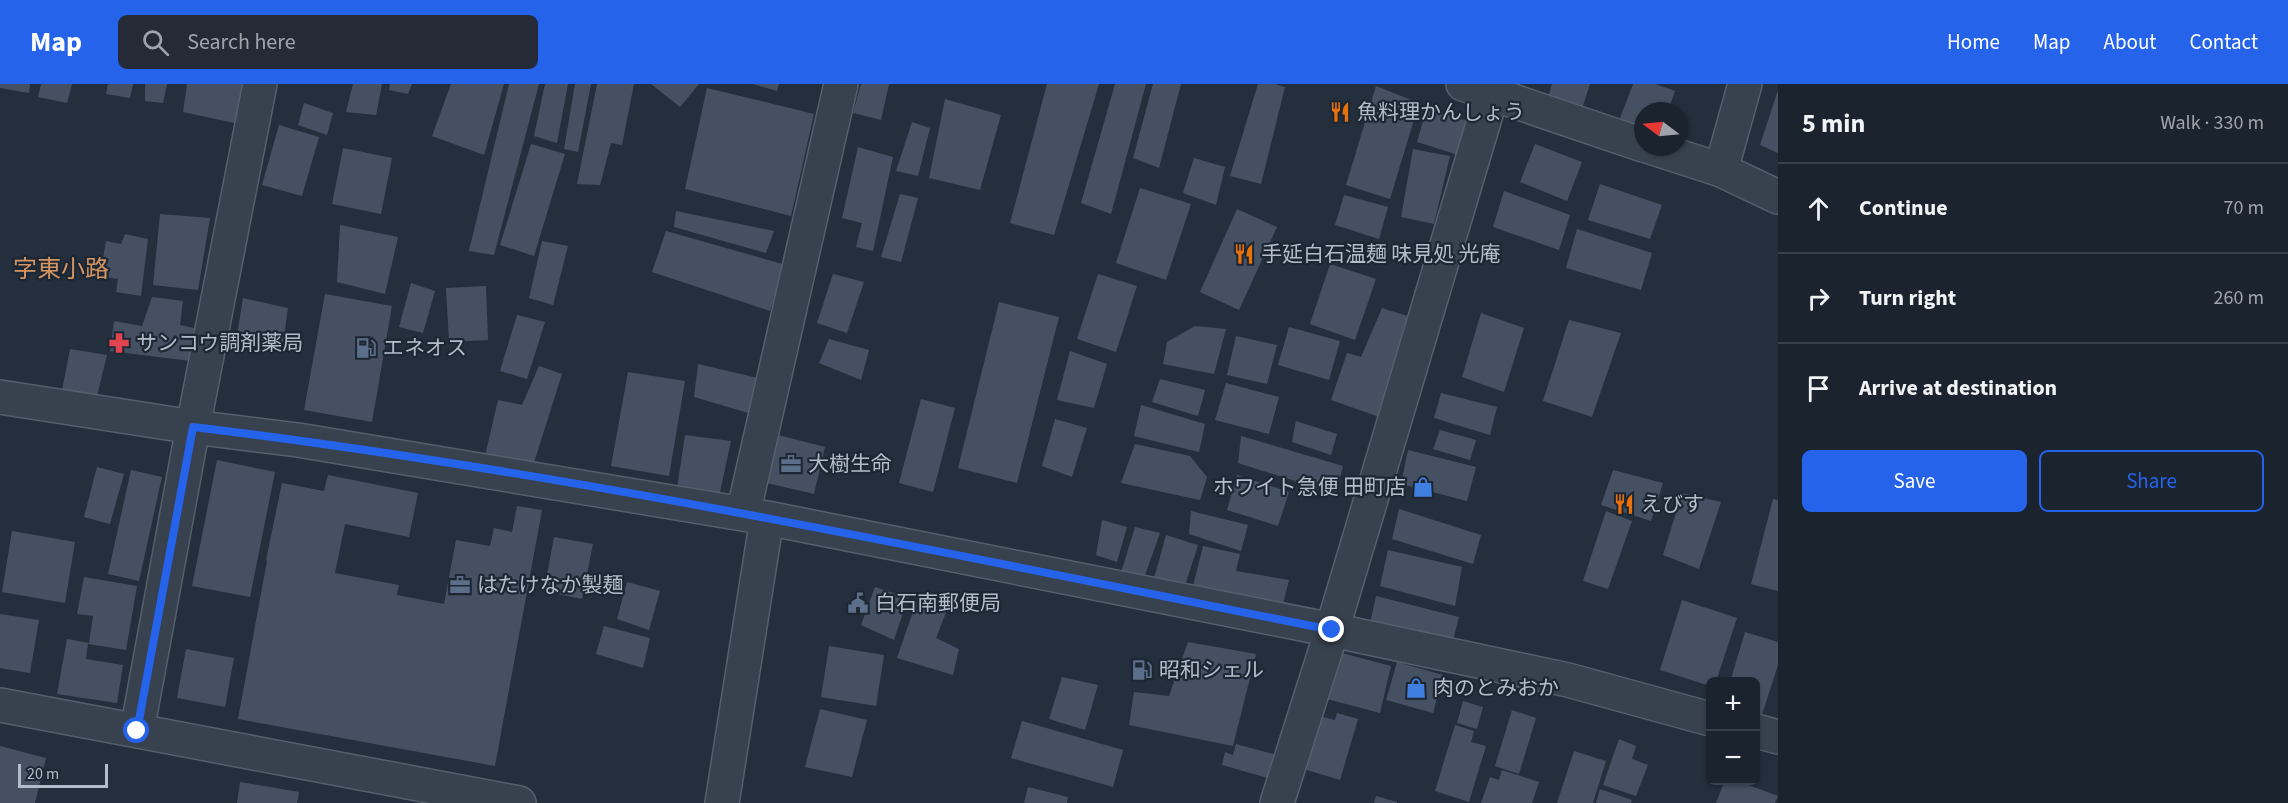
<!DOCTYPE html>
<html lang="en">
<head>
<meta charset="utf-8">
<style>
  body { margin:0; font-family:"Source Sans 3","Noto Sans JP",sans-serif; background:#242b36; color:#f1f3f6 }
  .controls { position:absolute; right:18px; bottom:18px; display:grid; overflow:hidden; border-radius:9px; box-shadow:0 2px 4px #0004 }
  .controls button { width:54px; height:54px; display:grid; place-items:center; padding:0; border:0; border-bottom:2px solid #39404a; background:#1b232e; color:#f1f3f6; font:30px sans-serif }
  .compass { position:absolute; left:1634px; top:18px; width:54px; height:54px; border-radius:50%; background:#1b232e; box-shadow:0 2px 4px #0004; rotate:286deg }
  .scale { position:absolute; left:18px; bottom:15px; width:90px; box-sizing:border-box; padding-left:6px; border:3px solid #b4bcc9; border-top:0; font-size:16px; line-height:21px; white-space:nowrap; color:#b4bcc9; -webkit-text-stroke:4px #1d2633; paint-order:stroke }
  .stop { position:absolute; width:18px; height:18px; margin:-14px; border:4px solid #2563eb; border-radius:50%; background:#fff }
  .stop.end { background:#2563eb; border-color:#fff; box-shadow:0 2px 6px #0008 }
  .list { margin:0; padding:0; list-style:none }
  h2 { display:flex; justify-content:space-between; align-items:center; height:78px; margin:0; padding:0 24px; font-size:26px }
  h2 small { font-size:20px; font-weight:400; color:#a0a4aa }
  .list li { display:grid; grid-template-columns:39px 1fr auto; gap:18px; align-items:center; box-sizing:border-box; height:90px; padding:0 24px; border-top:2px solid #39404a }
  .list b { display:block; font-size:22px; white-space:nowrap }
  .list em { font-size:20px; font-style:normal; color:#a0a4aa }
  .actions { display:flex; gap:12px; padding:18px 24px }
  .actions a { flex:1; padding:14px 0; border:2px solid #2563eb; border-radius:9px; text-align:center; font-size:21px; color:#2563eb }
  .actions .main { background:#2563eb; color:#fff }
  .icon { flex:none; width:33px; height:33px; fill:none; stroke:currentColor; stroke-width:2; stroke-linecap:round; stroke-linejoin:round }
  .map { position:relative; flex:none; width:1778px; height:719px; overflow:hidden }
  header { display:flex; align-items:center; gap:36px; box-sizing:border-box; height:84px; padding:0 30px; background:#2563eb; color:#fff }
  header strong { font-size:28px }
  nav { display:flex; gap:33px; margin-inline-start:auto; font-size:21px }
  .search { width:420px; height:54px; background:#242b36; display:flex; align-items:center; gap:15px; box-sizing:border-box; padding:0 21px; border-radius:9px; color:#a0a4aa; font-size:22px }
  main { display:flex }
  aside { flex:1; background:#1b232e }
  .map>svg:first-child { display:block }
</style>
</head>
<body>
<header>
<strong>Map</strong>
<div class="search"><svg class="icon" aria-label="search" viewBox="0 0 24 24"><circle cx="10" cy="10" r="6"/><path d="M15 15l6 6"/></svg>Search here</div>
<nav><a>Home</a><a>Map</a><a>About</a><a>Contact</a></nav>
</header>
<main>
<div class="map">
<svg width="1778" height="719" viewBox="0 0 1778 719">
  <rect width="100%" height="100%" fill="#242f3e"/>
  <path fill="#455162" d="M0,0H30L29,9L0,4Z
    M41,0H72L67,19L38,13Z
    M108,0H133L130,14L106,10Z
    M145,0H167L163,19L145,17Z
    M187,0H247L239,40L183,28Z
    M353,0H382L376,31L346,28Z
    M390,0H412L408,10L389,6Z
    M451,0H504L484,71L432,52Z
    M509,0H539L494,171L469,167Z
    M545,0H568L557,59L534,52Z
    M575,0H591L578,68L564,65Z
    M597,0H634L622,61L611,59L600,101L577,100Z
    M651,0H699L680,23Z
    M753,0H779L777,7Z
    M861,0H889L881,36L853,29Z
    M1047,0H1099L1054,151L1010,139Z
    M1115,0H1146L1111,130L1081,119Z
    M1153,0H1181L1159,84L1133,74Z
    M1258,0H1275L1285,3L1261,100L1230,92Z
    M1552,0H1590L1581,28L1547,17Z
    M1633,0H1655L1675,7L1668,27H1643V52L1617,42Z
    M1376,2L1419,19L1390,115L1346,101Z
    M707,4L814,30L791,132L685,105Z
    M1778,6V69L1760,61Z
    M945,15L1001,31L980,106L929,94Z
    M304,19L333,29L327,51L298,41Z
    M1427,23L1481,42L1471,75L1417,58Z
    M912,38L930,44L918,92L896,87Z
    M279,41L319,53L302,112L262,101Z
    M531,60L565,70L534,172L500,161Z
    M1535,60L1582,78L1567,117L1520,98Z
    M858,63L893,73L873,167L856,163L862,139L842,134Z
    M343,64L392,74L381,130L332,120Z
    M1413,65L1450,72L1434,140L1401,133Z
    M1194,74L1225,83L1216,121L1183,109Z
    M1600,100L1662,121L1650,155L1588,136Z
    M1140,104L1191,120L1166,196L1116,179Z
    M1504,107L1570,131L1559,166L1493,143Z
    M900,110L918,114L901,178L881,173Z
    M1344,111L1388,123L1379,155L1335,141Z
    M1237,125L1277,143L1239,226L1200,208Z
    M676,127L774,147L766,169L674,143Z
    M160,130L210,134L198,206L153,201Z
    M340,141L398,153L385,210L337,198Z
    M1577,145L1652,169L1641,206L1566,184Z
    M666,147L786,181L770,227L652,188Z
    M125,150L148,155L141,212L116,208L118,195L100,192L106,157L121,160Z
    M542,157L568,162L553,221L529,214Z
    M1330,180L1376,195L1355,256L1310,240Z
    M833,190L864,198L847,249L817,239Z
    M1098,190L1137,202L1116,268L1077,255Z
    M411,199L435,207L423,249L399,243Z
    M486,202L488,256L449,258L446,204Z
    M325,210L392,222L372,338L304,326Z
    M152,213L183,217L180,241L211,248L207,279L110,267L114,237L142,242Z
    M243,214L288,224L282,267L236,258Z
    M999,218L1059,233L1017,399L958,384Z
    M1382,224L1421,236L1385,335L1331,316L1347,269L1361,273Z
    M1481,229L1524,244L1504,308L1462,293Z
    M517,231L545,238L527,295L500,287Z
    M1569,236L1621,249L1592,333L1543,317Z
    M1195,242L1226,245L1214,290L1163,280L1167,258Z
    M1289,243L1340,257L1329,296L1278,281Z
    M1236,252L1277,261L1267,300L1227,291Z
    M829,255L869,266L861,296L819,279Z
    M70,265L107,271L94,324L60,317Z
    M1070,267L1107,280L1094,324L1057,316Z
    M698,280L762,295L755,331L694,313Z
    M539,282L562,290L531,388L484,376L498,316L522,321Z
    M628,288L685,297L669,392L611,382Z
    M1160,295L1205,306L1198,332L1152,318Z
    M1226,299L1279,313L1269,350L1215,336Z
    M1441,309L1497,323L1490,351L1434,334Z
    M921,315L955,324L933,408L899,399Z
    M1141,321L1205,340L1199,368L1134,352Z
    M1055,335L1087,344L1072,393L1042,382Z
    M1296,337L1337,350L1331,371L1292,358Z
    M1440,346L1476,356L1470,376L1433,365Z
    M685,351L731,357L719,413L677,405Z
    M778,351L825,363L814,410L767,399Z
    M1241,352L1343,382L1336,410L1238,379Z
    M1135,360L1190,372L1207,393L1200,416L1121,399Z
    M1408,366L1476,383L1467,417L1401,400Z
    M217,376L275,388L250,513L192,502Z
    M97,383L124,390L110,440L84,433Z
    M131,386L162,393L139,497L108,490Z
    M1613,386L1663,399L1651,437L1601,421Z
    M328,391L418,409L409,453L345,440L335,489L399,501L397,511L444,520L456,456L490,462L494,444L512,448L517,422L542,426L495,682L238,635L267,477L266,476L282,399L324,407Z
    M1237,391L1289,408L1278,442L1227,426Z
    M1682,409L1721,418L1699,485L1663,471Z
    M1773,415L1778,416V507L1751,500Z
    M1399,425L1481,451L1473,480L1392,455Z
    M1191,427L1248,441L1241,467L1189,450Z
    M1606,427L1632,437L1608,505L1583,497Z
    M1102,436L1127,443L1117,478L1096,471Z
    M1135,443L1160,449L1142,500L1120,492Z
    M12,447L75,458L65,519L2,508Z
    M1166,451L1198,461L1184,505L1153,498Z
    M554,453L593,460L582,515L544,507Z
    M1203,462L1240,470L1236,487L1289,496L1281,529L1192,506Z
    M1388,466L1462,483L1455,522L1380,502Z
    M84,493L137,502L126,566L88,560L86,575L123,581L117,619L57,610L67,555L89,559L93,532L77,530Z
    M627,498L660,507L649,546L617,535Z
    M875,503L908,514L894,556L861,541Z
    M1376,512L1459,533L1450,568L1368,548Z
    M917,516L947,526L936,554L959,565L953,591L897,574Z
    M1682,516L1737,534L1716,598H1710V602L1660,586Z
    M0,530L39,536L30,589L0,584Z
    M604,542L650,554L643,584L596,570Z
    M1745,548L1778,558V581L1758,643L1756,642V598H1730Z
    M1188,558L1256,570L1233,662L1129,641L1134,608L1169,612Z
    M829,562L884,571L876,622L821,613Z
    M186,565L234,574L225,623L177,614Z
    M1338,568L1391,582L1380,629L1327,615Z
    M1397,578L1443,591L1433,629L1386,616Z
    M1062,593L1098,601L1085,646L1049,635Z
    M1463,617L1483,623L1477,645L1457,639Z
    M820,625L867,636L852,693L805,683Z
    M1512,626L1536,634L1519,690L1495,682Z
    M1337,629L1358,635L1340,696L1300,684L1315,631L1335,636Z
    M1022,637L1123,666L1113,703L1011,674Z
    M1455,641L1474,647L1471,658L1486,662L1469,718L1435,707Z
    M1619,655L1636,662L1632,675L1648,681L1636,712L1603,701Z
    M1236,660L1277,671L1271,695L1222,681L1225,668L1233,671Z
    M0,662L46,674L35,719H0Z
    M1574,667L1606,677L1593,719H1557Z
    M1502,686L1539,698L1532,719H1481L1490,693L1499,696Z
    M1725,696H1735L1778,712L1775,719H1716Z
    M240,698L299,708L297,719H237Z
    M1028,703L1068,713L1067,719H1024Z
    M1600,705L1632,716L1631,719H1596Z
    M1376,712L1397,718V719H1374Z"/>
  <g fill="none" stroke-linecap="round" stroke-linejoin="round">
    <g stroke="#565f6c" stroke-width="36">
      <path id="minor" d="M1463,0L1643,61
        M1650,63L1721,86L1778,113
        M1721,86L1745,0
        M0,313L193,343L298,356L767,434L1332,546L1568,596L1710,635
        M743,430L841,0
        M0,621L519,719
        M137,647L193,343L260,0
        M1756,647L1778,653
        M722,719L767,434
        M1277,719L1332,546L1492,10L1497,0"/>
    </g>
    <use href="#minor" stroke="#38414e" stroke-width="33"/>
  </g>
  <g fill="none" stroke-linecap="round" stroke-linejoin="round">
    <path stroke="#2563eb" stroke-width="8" d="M137,647L193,343C576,389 954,471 1332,546"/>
  </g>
  <defs>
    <g id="restaurant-bare" transform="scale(1.62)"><path d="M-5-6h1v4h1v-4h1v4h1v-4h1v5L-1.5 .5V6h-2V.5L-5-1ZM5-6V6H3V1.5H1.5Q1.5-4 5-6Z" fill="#e8710a" stroke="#1d2633" stroke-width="2.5" paint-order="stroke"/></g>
    <g id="pharmacy-bare" transform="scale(1.62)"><path d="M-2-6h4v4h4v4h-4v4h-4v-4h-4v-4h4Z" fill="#e0444e" stroke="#1d2633" stroke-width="2.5" paint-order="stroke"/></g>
    <g id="fuel-bare" transform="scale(1.62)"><path d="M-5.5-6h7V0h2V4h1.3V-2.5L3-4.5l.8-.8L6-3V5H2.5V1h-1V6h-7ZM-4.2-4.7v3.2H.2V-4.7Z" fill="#5c6f8a" stroke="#1d2633" stroke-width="2.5" paint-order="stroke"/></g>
    <g id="office-bare" transform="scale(1.62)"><path d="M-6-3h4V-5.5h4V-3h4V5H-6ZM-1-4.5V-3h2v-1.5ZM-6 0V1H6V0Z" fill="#5c6f8a" stroke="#1d2633" stroke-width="2.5" paint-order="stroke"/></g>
    <g id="shop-bare" transform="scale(1.62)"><path d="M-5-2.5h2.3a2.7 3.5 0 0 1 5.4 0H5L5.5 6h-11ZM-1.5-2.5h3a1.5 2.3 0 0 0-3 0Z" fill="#3f7fe0" stroke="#1d2633" stroke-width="2.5" paint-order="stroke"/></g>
    <g id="civic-bare" transform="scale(1.62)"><path d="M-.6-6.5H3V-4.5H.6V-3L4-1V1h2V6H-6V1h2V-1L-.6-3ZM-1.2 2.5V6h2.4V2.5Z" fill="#5c6f8a" stroke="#1d2633" stroke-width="2.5" paint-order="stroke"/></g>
  </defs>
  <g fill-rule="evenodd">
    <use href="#restaurant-bare" x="1340" y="28"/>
    <use href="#restaurant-bare" x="1244" y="170"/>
    <use href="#pharmacy-bare" x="119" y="259"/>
    <use href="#fuel-bare" x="366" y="264"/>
    <use href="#office-bare" x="791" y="380"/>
    <use href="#shop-bare" x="1423" y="403"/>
    <use href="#restaurant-bare" x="1624" y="420"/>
    <use href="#office-bare" x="460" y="501"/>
    <use href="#civic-bare" x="858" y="519"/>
    <use href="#fuel-bare" x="1142" y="586"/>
    <use href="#shop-bare" x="1416" y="604"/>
  </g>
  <g text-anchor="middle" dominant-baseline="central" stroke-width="4.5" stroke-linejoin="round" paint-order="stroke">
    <g font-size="21" fill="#b4bcc9" stroke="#1d2633" text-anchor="start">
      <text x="1357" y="28">魚料理かんしょう</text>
      <text x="1261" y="170">手延白石温麺 味見処 光庵</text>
      <text x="136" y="259">サンコウ調剤薬局</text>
      <text x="383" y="264">エネオス</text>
      <text x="808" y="380">大樹生命</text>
      <text x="1406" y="403" text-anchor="end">ホワイト急便 田町店</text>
      <text x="1641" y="420">えびす</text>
      <text x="477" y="501">はたけなか製麺</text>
      <text x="875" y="519">白石南郵便局</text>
      <text x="1159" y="586">昭和シェル</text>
      <text x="1433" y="604">肉のとみおか</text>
    </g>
    <g font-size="24" fill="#d59563" stroke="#1d2633">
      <text x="61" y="185">字東小路</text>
    </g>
  </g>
</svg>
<div class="controls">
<button>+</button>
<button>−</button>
</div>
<svg class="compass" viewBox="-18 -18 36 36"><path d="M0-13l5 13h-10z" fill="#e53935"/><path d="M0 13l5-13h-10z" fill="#a0a4aa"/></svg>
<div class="scale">20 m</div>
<div class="stop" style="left:137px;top:647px"></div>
<div class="stop end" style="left:1332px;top:546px"></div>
</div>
<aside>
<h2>5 min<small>Walk · 330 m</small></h2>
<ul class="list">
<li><svg class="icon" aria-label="ahead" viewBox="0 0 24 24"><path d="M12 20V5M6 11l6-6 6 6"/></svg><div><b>Continue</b></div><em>70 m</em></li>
<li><svg class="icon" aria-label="right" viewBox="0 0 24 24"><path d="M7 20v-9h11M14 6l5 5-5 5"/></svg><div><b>Turn right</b></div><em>260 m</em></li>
<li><svg class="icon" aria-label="arrive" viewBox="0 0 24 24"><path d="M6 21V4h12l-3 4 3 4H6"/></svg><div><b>Arrive at destination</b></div></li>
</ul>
<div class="actions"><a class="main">Save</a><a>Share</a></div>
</aside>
</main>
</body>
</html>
